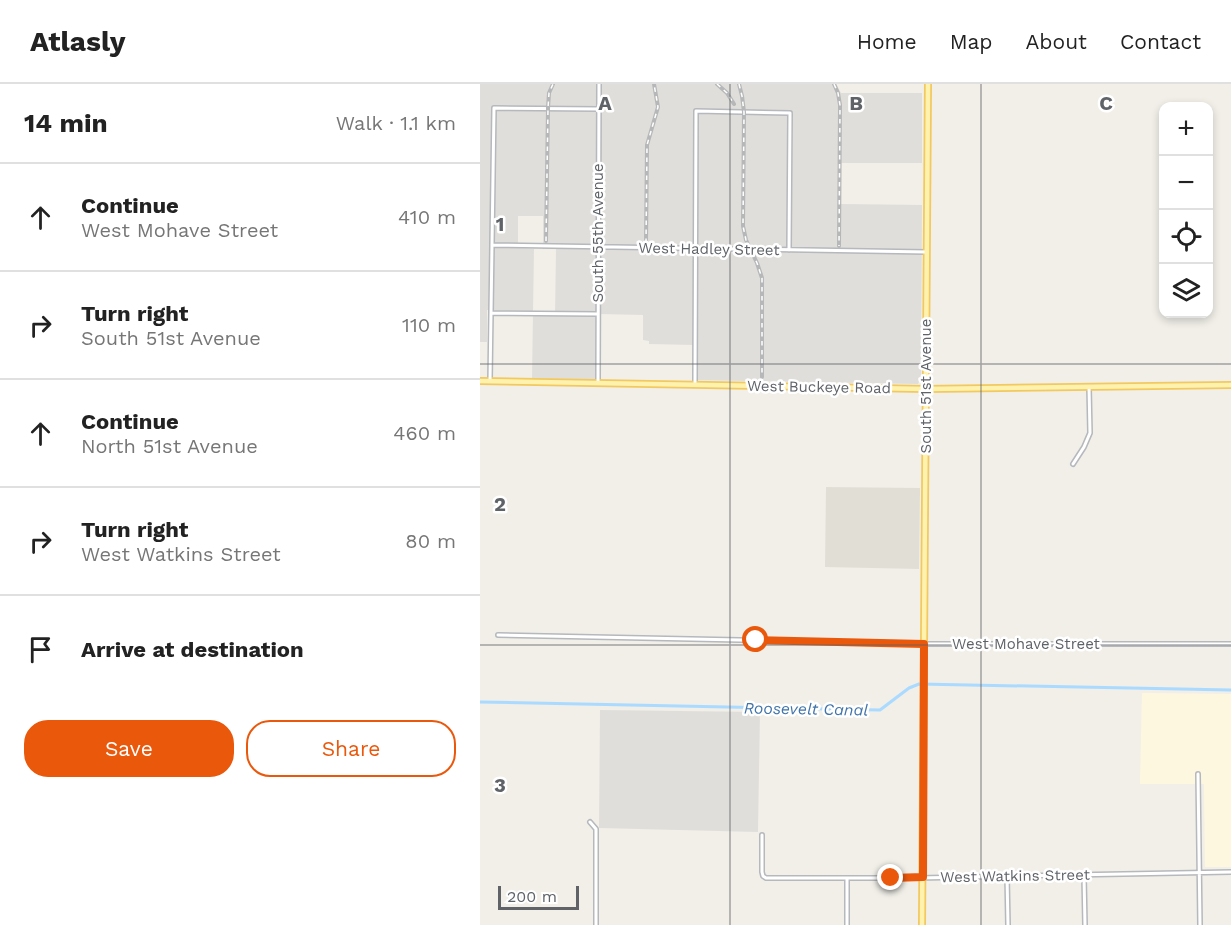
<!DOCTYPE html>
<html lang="en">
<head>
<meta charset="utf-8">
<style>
  body { margin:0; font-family:"Work Sans",sans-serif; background:#f2f2f2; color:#222 }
  .controls { position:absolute; right:18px; top:18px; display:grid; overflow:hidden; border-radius:12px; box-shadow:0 3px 9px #0003 }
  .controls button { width:54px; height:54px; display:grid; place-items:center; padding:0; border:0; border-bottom:2px solid #e0e0e0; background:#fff; color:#222; font:30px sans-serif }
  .scale { position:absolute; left:18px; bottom:15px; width:81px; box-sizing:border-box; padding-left:6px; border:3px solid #5f6368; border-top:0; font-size:16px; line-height:21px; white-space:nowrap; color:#5f6368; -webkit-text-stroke:4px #fff; paint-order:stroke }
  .stop { position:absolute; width:18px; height:18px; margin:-14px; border:4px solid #ea580c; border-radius:50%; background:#fff }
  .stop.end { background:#ea580c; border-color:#fff; box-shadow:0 2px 6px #0008 }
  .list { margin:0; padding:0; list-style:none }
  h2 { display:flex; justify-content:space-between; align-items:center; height:78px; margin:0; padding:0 24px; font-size:26px }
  h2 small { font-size:20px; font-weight:400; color:#767676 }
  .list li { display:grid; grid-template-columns:39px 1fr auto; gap:18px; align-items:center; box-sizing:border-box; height:108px; padding:0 24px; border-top:2px solid #e0e0e0 }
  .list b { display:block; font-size:22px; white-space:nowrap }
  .list p { margin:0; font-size:20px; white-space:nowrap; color:#767676 }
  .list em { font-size:20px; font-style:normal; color:#767676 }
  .actions { display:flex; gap:12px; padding:18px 24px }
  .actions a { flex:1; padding:14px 0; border:2px solid #ea580c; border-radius:24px; text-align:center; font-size:21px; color:#ea580c }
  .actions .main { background:#ea580c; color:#fff }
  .icon { flex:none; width:33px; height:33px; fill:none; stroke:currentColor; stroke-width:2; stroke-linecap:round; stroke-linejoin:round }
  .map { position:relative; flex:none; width:751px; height:841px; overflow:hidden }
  header { display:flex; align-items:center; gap:36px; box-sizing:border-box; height:84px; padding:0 30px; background:#fff; border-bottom:2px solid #e0e0e0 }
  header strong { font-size:28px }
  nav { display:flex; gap:33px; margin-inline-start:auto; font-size:21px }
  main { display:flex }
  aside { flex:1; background:#fff }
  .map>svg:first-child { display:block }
</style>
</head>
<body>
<header>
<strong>Atlasly</strong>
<nav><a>Home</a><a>Map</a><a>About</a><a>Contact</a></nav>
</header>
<main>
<aside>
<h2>14 min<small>Walk · 1.1 km</small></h2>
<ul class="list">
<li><svg class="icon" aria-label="ahead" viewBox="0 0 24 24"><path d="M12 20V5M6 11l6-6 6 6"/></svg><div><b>Continue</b><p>West Mohave Street</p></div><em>410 m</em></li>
<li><svg class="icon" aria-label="right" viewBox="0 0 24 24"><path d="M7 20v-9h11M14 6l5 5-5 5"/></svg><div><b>Turn right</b><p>South 51st Avenue</p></div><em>110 m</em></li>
<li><svg class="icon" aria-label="ahead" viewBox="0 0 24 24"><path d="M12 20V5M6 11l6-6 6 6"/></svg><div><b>Continue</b><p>North 51st Avenue</p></div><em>460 m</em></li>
<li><svg class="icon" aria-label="right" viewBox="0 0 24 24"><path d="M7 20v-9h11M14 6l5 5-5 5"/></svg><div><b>Turn right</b><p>West Watkins Street</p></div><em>80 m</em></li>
<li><svg class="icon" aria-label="arrive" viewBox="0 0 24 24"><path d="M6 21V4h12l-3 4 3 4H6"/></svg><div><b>Arrive at destination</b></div></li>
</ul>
<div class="actions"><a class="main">Save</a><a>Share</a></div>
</aside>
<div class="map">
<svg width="751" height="841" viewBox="0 0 751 841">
  <rect width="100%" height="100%" fill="#f1efe8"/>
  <path fill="#fef7e0" d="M662,609L751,610V783H725L724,700H660Z"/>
  <path fill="#e0deda" d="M0,0H356L361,9H442V79H360V120L442,121L441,294L438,300L212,296L213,261L169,260V257L163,256V231L118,230L117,297L52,296L53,230H75L76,165H63V132H38V164L54,165L53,227L7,226V258H0Z
    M120,626L280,628L278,748L119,744Z"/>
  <path fill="#e1ded6" d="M346,403L440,404L439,485L345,483Z"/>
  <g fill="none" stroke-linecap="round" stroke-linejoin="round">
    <path stroke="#aadaff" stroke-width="3" d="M0,618L400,626L429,604L439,600L751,606"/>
    <g stroke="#b5b8bc" stroke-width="6">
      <path id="minor" d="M12,161L447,168
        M11,229L118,230
        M10,297L14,24L119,25
        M118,298L119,0
        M215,300L216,27L310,29L309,166
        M593,380L604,363L610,349L609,303
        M18,551L444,560H751
        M718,690L720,841
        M110,738L116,745V841
        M282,751V788L283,792L286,794H438L751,788
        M527,792L528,841
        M604,792L605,841
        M367,841V795"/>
    </g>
    <g stroke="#f2c960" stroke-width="8">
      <path id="major" d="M0,297L446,305L751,301
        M442,841L448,0"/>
    </g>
    <use href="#minor" stroke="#fff" stroke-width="3"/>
    <use href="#major" stroke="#fff2af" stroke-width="4.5"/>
    <g stroke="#b6b7b8" stroke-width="4">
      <path id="rail" d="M237,0L247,9L254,20
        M259,0L262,12L264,28L263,142L266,156L277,179L282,194V293
        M354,0L358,9L360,21L359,162
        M66,157L68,24L69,9L73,0
        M166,159L167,61L178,23L174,0"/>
    </g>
    <use href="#rail" stroke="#fff" stroke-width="1.5" stroke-dasharray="4.5" stroke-linecap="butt"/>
  </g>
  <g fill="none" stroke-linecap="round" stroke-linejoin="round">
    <path stroke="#ea580c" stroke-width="8" d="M276,556L444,560L443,793L411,794"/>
  </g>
  <path fill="none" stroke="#5f6368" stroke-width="1.5" stroke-opacity="0.55" d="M250,0V841M501,0V841M0,280H751M0,561H751"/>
  <g text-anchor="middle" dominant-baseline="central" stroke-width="5" stroke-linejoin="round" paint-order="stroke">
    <g font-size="15" fill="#5f6368" stroke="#fff">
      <text transform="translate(118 149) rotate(-90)">South 55th Avenue</text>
      <text transform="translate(229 165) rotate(1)">West Hadley Street</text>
      <text transform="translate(446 302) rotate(-90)">South 51st Avenue</text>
      <text transform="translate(339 303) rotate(1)">West Buckeye Road</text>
      <text x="546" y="560">West Mohave Street</text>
      <text transform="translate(535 792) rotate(-1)">West Watkins Street</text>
    </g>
    <g font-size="16" font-style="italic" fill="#4174aa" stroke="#fff">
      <text transform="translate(326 625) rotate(1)">Roosevelt Canal</text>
    </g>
  </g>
  <g font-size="20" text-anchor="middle" font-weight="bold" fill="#5f6368" stroke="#fff" stroke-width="5" stroke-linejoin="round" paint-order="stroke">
    <text x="125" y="26">A</text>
    <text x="376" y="26">B</text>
    <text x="626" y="26">C</text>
    <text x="20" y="147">1</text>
    <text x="20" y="427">2</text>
    <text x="20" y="708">3</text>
  </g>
</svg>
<div class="controls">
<button>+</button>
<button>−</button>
<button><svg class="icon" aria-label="locate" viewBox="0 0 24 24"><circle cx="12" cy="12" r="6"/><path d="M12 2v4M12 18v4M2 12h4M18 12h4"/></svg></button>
<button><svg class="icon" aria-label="layers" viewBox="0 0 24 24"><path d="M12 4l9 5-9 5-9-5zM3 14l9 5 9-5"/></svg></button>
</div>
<div class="scale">200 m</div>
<div class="stop" style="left:276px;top:556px"></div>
<div class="stop end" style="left:411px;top:794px"></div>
</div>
</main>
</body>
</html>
